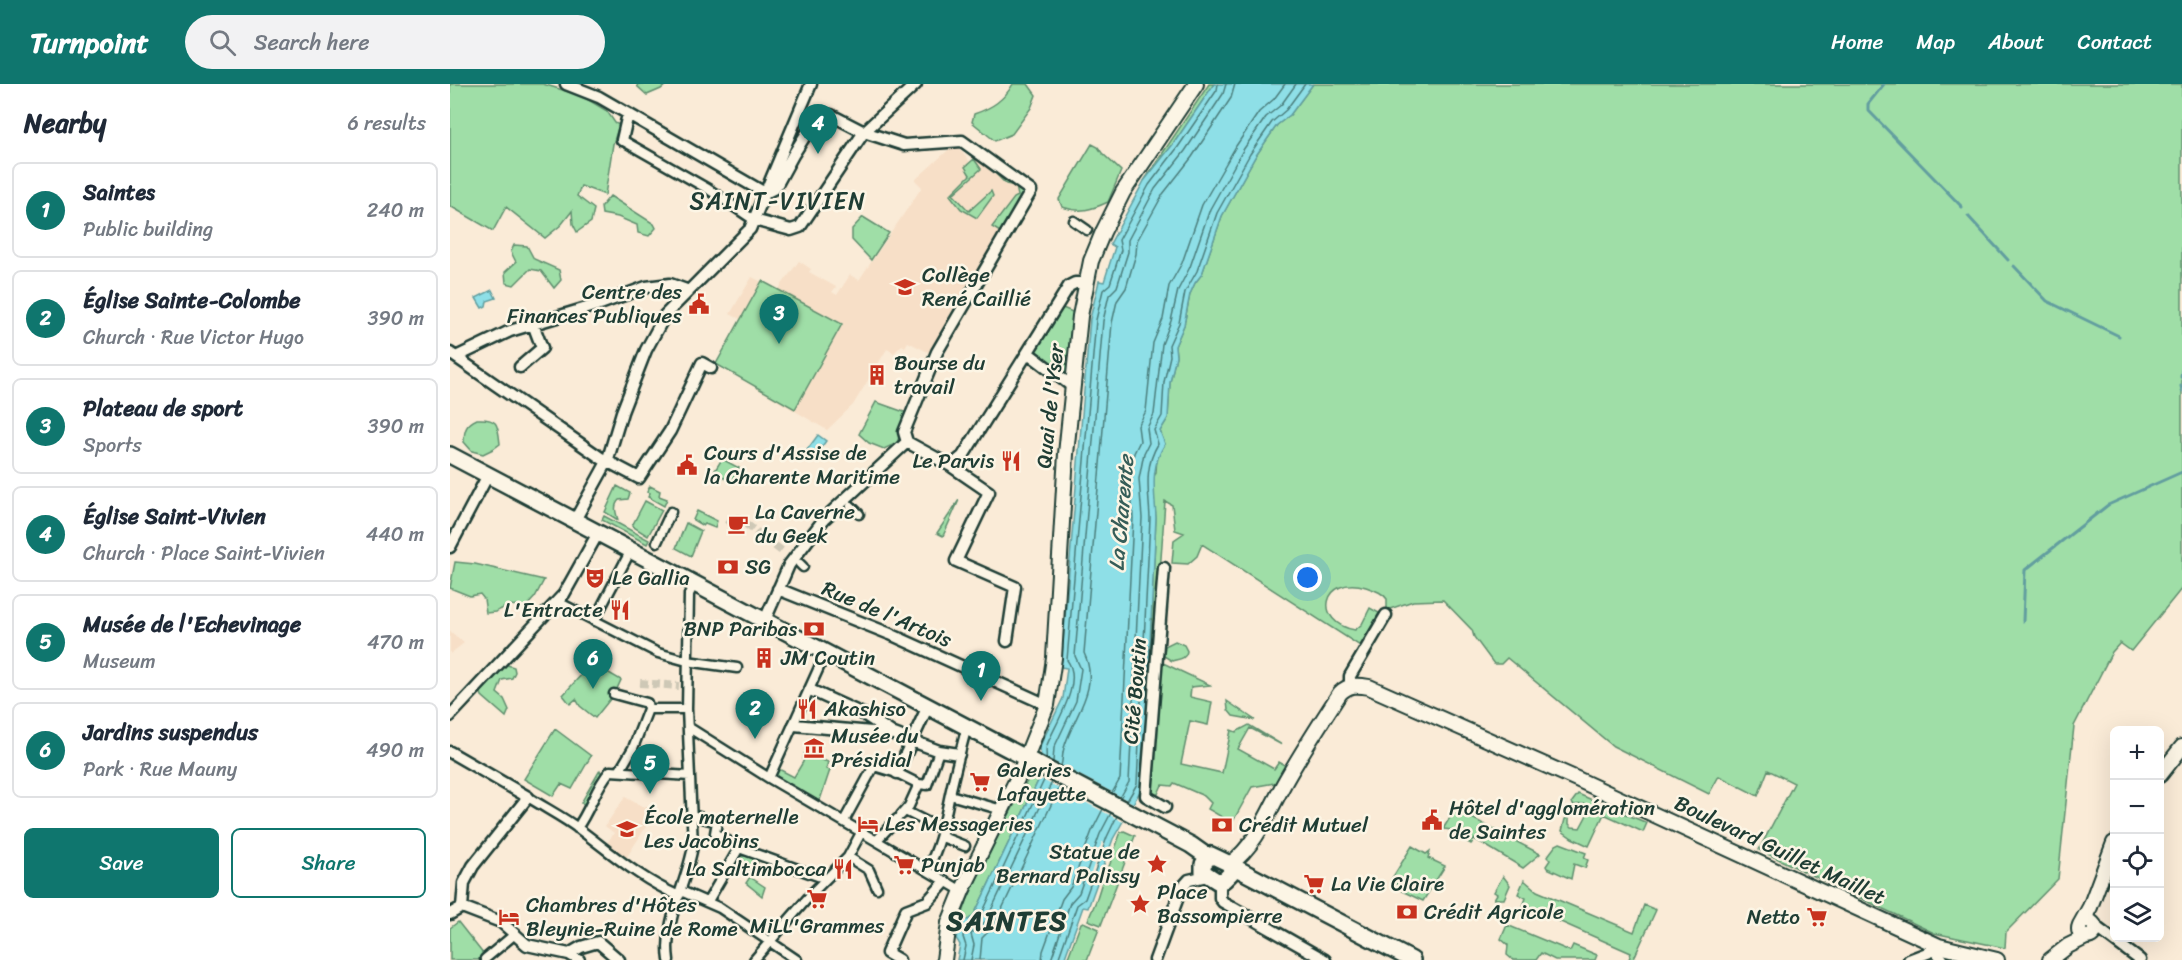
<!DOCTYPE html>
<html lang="en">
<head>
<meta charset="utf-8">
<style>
  body { margin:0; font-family:Sriracha,sans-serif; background:#f2f2f3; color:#1f2937 }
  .controls { position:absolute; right:18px; bottom:18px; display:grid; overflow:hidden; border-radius:9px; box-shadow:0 6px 24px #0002 }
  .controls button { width:54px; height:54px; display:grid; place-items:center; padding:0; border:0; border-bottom:2px solid #e0e1e3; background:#fff; color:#1f2937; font:30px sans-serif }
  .you { position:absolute; left:858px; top:494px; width:21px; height:21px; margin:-15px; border:4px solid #fff; border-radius:50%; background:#1a73e8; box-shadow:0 0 0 9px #1a73e833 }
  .badge { display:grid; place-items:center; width:39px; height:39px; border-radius:50%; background:#0f766e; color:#fff; font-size:20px; font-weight:700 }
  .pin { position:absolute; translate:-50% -50px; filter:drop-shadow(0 2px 3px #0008) }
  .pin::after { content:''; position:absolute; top:32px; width:21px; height:18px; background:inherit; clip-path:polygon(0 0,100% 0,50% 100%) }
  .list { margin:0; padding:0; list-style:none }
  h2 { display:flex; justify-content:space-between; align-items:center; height:78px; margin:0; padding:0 24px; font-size:26px }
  h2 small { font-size:20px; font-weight:400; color:#747a83 }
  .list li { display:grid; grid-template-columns:39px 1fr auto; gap:18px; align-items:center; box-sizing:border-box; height:96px; margin:0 12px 12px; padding:0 12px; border:2px solid #e0e1e3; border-radius:9px }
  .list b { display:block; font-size:22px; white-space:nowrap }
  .list p { margin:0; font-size:20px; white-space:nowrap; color:#747a83 }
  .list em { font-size:20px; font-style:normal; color:#747a83 }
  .actions { display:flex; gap:12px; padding:18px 24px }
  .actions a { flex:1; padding:14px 0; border:2px solid #0f766e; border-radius:9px; text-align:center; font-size:21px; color:#0f766e }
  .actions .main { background:#0f766e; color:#fff }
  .icon { flex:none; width:33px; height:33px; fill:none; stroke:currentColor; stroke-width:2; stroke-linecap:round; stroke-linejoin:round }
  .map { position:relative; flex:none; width:1732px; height:876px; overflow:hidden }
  header { display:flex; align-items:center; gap:36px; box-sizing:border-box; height:84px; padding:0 30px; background:#0f766e; color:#fff }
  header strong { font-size:28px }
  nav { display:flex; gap:33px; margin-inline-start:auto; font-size:21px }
  .search { width:420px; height:54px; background:#f2f2f3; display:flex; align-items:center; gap:15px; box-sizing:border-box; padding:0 21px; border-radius:33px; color:#747a83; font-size:22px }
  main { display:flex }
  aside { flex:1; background:#fff }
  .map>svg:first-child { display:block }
</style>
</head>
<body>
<header>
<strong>Turnpoint</strong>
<div class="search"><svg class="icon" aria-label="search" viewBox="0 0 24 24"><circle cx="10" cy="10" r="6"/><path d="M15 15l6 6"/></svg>Search here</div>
<nav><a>Home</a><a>Map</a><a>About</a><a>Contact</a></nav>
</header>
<main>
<aside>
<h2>Nearby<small>6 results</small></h2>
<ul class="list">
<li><span class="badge">1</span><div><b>Saintes</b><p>Public building</p></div><em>240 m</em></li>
<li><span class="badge">2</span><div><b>Église Sainte-Colombe</b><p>Church · Rue Victor Hugo</p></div><em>390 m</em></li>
<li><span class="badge">3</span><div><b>Plateau de sport</b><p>Sports</p></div><em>390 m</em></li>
<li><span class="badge">4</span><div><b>Église Saint-Vivien</b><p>Church · Place Saint-Vivien</p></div><em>440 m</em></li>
<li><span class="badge">5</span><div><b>Musée de l'Echevinage</b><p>Museum</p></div><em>470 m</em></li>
<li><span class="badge">6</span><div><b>Jardins suspendus</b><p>Park · Rue Mauny</p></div><em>490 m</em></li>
</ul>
<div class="actions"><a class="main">Save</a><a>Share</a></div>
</aside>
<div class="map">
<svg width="1732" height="876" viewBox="0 0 1732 876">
  <rect width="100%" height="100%" fill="#faebd7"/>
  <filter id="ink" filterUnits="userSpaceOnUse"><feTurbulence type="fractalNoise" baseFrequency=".0167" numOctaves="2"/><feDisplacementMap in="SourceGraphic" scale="12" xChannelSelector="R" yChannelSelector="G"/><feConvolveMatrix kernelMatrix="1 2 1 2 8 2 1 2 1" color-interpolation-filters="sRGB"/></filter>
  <g filter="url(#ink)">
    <path fill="#f7dfc7" d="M505,60L520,78L528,72L575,106L480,269L458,258L455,263L452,261L444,269L437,265L403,321L377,346L266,280L290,235L280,230L302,193L328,206L349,177L361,185L359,188L386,203L382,208L387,211L400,191L409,196L472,103L465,96Z
      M0,547L14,559L0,570Z
      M175,713L193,723H201V733L197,741L175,776L155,762L164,749L155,742Z"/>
    <path fill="#9fdea7" stroke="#5f8e6e" stroke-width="1.5" d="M0,0H93L132,12L157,27L165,39L169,41L163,60L155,111L131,102L127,112L144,125L141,138L127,148L123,140L122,127L111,141L95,154L56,123L43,147L0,122Z
      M188,0H217L211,5L197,11L187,2Z
      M563,0H578L586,11L581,24L562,50L545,57L522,38L524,30C542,24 554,16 563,0Z
      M759,0H764L724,59L694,97Z
      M863,0H1732V504L1681,567L1670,559L1662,568L1624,642L1608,795L1556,848L1555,864L1484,849L1309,766L1344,699L1318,686L1308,712L1269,692L1259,710L1163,662L1057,574L1051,580H1044L1024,553L1022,546L993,516L963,517L937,526V515C932,508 924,506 916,503C872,490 863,539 905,546L912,540L920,524L929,529L910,562L752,460L747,472L738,480L722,479L724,456L734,449L725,446L722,421L715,417L705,560L700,563L706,434L702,397L706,388L707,373L715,360L710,347L718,334L720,298L726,272L725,262L734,241L740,210L745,199L752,190L772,132L805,73L827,41L840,31Z
      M642,60L648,63L652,69L671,87L658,118C641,126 630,129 612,123L609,115Z
      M528,72L575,106L550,148L542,143L564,114L568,112L566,102L556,100Z
      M524,75L531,85L503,110L519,127L541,107L543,112L527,134L511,125L500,111L520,91L515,83Z
      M160,112L204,140L206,144L199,152L188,149L187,141L168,133L152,130L151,123Z
      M413,133L439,149L421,176L402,156V145Z
      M64,161L77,162L84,175L109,186L111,196L104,204L91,187L80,185L64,201L56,199L55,188L66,178L61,168Z
      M312,197L392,240L345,325L266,280Z
      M610,223L625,229L615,298L578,269Z
      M426,318L457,329L447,359L434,365L419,359L409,350Z
      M27,335C48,334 48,340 50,360L43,365L33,370L22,367L14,358C14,346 16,340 27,335Z
      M272,375L289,384L281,398L264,388Z
      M167,402L180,409L178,415L169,416C163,422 166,429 168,436L155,428Z
      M200,402L210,407L209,412L217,415L214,422L198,413L200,409L197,408Z
      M509,416L493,452L487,449Z
      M195,417L212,426L198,452L182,442Z
      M247,427L267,437L265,444L255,440L253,442L243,436Z
      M154,432L199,456L197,460L152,436Z
      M236,439L251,447L241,472L226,464Z
      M5,478L25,480L94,496L85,513L76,523L60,521L45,528L36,529L34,515L30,510L20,512L0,504Z
      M725,557L734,561L737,567C736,575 729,575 722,577L714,572L715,562Z
      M699,566L706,570L698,661L694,670Z
      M142,579L171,596L165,609L145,634L130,622L126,615L120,620L113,611Z
      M713,579L760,601L741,603L740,613L762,618L758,641L740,637L731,680L772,689L781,646L786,648L799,641L832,661L800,644L788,665L824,685L829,678L838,683L830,698L802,703L782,739L758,725L761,719L754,712L724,699L722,702L712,701L707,712L702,709L710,588Z
      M54,580L64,583L65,588L62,594L52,596L47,609L54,615L59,626L56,633L32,612L30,606Z
      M777,617L805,636L783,632L778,626Z
      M105,645L141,672L122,705L111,700L103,712L74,695Z
      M354,670L378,678L376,685L380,686L368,722L319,694L325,683L344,693L353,678Z
      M150,686L153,692L137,720L131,719Z
      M581,690L589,695L524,831L518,836L511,835L517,817L535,776Z
      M1128,710L1197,739L1193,748L1154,730L1139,762L1122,754L1112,747L1115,735L1119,734V740L1122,743L1130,744L1138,729L1139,724L1135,720L1123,721L1122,718Z
      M1005,725L1090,770L1073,784L1025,755L1021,760L1005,751L1002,746L993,745Z
      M674,747L685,752L651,841L638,836L646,817L653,795L654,796C661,779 664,766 671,748Z
      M1110,759L1136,769L1134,774L1138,776L1135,784L1124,780L1121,795L1097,784L1096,782L1100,776L1097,773L1106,761Z
      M962,762L976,770L980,767L978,774L995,782L973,817L950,806L951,803L941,796Z
      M294,772L306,774L308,781L304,786L296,785L286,779L289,774Z
      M1053,792L1060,801L1054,815H1044L1047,810L1044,808Z
      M300,793L315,803L312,812L296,799Z
      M1074,796L1087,807L1184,848L1194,821L1206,826L1184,874L1187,876L1179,875L1181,869L1079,824L1076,830L1071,828L1076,814L1068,810Z
      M8,838L38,876H0V844Z
      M633,838L649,845L637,876H617L631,839Z
      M1057,841L1120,867L1123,861L1147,871L1145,876H1105L1091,869L1086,876H1063L1057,871L1058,861L1051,855Z"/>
    <path fill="#8edfe7" stroke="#629e9f" stroke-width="1.5" d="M764,0H863L840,31L827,41L805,73L772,132L752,190L745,199L740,210L734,241L725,262L726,272L720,298L718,334L710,347L715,360C699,385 705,407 706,434L693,702L663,755L638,824L633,823L614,876H507L510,861L506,854L511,835L518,836L524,831L589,695L581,690L591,671L589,664L613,614L617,584L611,583L640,235L649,197L654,198L665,163L660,160L694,97L724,59Z
      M42,206L46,214L37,217L36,222L32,224L26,214Z
      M368,351L376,357L361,377L354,370Z"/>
    <path fill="#faebd7" d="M591,671L683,719L673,735V738L581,690Z
      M652,758L655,759L640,801L637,800Z"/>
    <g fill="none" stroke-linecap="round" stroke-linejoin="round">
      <path stroke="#4b7e7c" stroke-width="1.5" d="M596,675C597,669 595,666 597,661C606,638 634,598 617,576L646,236L653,206L660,200L671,166L669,156L699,101L728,63L767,6L768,0
        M603,678L604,664L626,617L631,585L625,572L653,237L659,211L667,203L678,168V156L705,105L735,67L773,10L776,0
        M611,682C613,676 612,670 614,664C623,632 651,604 634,569L662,239L667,217L676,204L686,170L687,157L713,110L742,73L781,14L785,0
        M662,709L670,695L683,434L680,394L684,369L690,357L688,342L696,327L703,259L713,235L719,202L732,179L752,121L786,62L809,28L824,15L835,0
        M670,714L679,698L692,434L689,395L694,369L699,359L697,344L704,330L712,260L721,237L728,206L740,183L760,125L793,66L816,33L831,21L846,0
        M677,717L687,700L700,435C699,407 693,385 708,360L704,346L712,332L714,298L720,272L719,261L729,239L735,208L747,187L767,129L800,70L822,38L836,26L855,0
        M513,876L516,862L513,853L515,844L524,839L530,834L595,694
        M521,876L524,861L521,850L536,837L602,698
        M530,876L532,854L544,842L610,702
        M592,876L593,867L612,815L621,803L642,747L653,725
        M601,876L620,819L629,809L650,750L661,729
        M608,876L627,821L635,815L657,753L667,732"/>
      <path stroke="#629e9f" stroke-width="3" d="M1434,0L1418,20V26L1512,123
        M1518,132L1558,176
        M1564,182L1597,217L1669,252
        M1731,293L1732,286
        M1731,302L1732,307
        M1573,537L1575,486L1658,421L1732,388"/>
      <path stroke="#cec8b6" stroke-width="8" stroke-dasharray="8 4" stroke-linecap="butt" d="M277,441L283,435L288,434L333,468
        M190,599L229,602"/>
      <g stroke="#1f3d34" stroke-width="13">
        <path id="pedestrian" d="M172,56L258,105L304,136
          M624,137L637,146
          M401,422L409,430
          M207,458L221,428
          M350,480L353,483
          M110,519L208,569L237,577L287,584
          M144,537L181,466
          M164,610L197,619L198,625
          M238,643L319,694L512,807
          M170,686L183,664L198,625H237
          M319,694L376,568
          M500,711L552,726
          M78,713C95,724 113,733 129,745C164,771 189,794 229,812
          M455,727L493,746
          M242,731L267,738L265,749L289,764
          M451,731L459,722L469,700L477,701L489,667
          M394,737L424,682L447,689L469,700
          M127,744C141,725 145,704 160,687L240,692
          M492,753L515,762
          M427,756L447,735
          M398,773L419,786L427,804
          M477,786C491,760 494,738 500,710C505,687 511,665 517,642
          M231,807L270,824L347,876
          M258,817L289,764L376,795
          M35,875L65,850
          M219,876C213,837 237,799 243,762L237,625L239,510L245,499
          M304,876L363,808L398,773L412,747"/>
      </g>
      <g stroke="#1f3d34" stroke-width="15">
        <path id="minor" d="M116,0L149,13L315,109
          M172,56L178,30
          M315,109L325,104L343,71L365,36L381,31L414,48L454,61L512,57L581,107L487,268L454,348L457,358
          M304,136L341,146L350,143L414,48L466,0
          M0,269L151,374L189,394L220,347L252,279L261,284
          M578,269L623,303
          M6,273L60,247L150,220L196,203L220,200L239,207
          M70,283L92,264L83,240
          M501,382L539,408L506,477L565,503L557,557
          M125,436L157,378L172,328L196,266L215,231L300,145L361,0
          M0,463L38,391
          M714,484L696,712L715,723
          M328,505L440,550L597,621
          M315,536L339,481L374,435L457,358L501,382L513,372L619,202L625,199H636
          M900,602V592L936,531
          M360,606L415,631L442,649
          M0,632L114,510L148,449
          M344,641L444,650L489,667L509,670
          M0,668L78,713L23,782L14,799L12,823
          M447,689L478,622
          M770,797V814L773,818L875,876
          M12,823L51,838L77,861L119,870L129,876
          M0,830L12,823
          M1646,843L1690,876
          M1485,866L1493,876
          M119,870L131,863L148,858L169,876
          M449,876L437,869L456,826L477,818L495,798
          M705,876L731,805L739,796L757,792
          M1459,876L1485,866L1489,862"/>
      </g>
      <g stroke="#1f3d34" stroke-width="18">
        <path id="tertiary" d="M1710,691L1732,663
          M780,780C807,761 820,724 836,696C853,666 872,637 890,609C899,600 908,601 919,603L1129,696L1489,862L1547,876
          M1629 845a8 8 0 1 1 16 0a8 8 0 1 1-16 0Z
          M1630,841L1640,823L1664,759
          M494,876L499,839L512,807L569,691L597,621L604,574L616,370L630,232L641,177L653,148L673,108L746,0
          M1600,876L1618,862L1636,853"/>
      </g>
      <g stroke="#1f3d34" stroke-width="20">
        <path id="secondary" d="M0,371L741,761L758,773
          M761,771L780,780L781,789L774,796L767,797L753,788V780Z
          M782,784L790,786L962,876"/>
      </g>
      <use href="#pedestrian" stroke="#fcf5e5" stroke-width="8"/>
      <use href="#minor" stroke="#fcf5e5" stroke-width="10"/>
      <use href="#tertiary" stroke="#fcf5e5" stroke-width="14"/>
      <use href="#secondary" stroke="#fcf5e5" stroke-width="15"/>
    </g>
  </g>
  <defs>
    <g id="school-bare" transform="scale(1.62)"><path d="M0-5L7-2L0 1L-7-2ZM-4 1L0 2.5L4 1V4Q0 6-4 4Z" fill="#c8321e" stroke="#fcf5e5" stroke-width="2.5" paint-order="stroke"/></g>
    <g id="civic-bare" transform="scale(1.62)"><path d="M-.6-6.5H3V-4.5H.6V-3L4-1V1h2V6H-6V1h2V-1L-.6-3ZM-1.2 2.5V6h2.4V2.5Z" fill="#c8321e" stroke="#fcf5e5" stroke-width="2.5" paint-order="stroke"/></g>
    <g id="building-bare" transform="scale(1.62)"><path d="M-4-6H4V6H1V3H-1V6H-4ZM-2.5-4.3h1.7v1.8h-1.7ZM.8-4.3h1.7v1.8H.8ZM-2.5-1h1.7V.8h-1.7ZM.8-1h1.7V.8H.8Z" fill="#c8321e" stroke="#fcf5e5" stroke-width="2.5" paint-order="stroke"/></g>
    <g id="restaurant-bare" transform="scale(1.62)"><path d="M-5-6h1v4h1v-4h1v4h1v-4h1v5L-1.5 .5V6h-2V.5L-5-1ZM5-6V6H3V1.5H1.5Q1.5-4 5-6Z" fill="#c8321e" stroke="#fcf5e5" stroke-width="2.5" paint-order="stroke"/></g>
    <g id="cafe-bare" transform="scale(1.62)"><path d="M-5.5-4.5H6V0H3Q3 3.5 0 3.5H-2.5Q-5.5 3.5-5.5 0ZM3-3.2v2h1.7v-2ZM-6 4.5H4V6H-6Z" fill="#c8321e" stroke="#fcf5e5" stroke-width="2.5" paint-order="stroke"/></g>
    <g id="bank-bare" transform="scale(1.62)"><path d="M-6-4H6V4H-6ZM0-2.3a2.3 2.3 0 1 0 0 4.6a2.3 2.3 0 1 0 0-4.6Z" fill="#c8321e" stroke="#fcf5e5" stroke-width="2.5" paint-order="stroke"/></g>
    <g id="theatre-bare" transform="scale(1.62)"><path d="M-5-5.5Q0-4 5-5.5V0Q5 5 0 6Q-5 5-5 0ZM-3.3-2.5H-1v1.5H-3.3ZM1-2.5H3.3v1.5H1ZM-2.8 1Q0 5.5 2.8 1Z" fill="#c8321e" stroke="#fcf5e5" stroke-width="2.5" paint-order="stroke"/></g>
    <g id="museum-bare" transform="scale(1.62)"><path d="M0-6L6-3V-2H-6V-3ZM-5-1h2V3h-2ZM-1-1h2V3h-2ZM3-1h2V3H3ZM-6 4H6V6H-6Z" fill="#c8321e" stroke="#fcf5e5" stroke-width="2.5" paint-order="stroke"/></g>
    <g id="supermarket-bare" transform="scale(1.62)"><path d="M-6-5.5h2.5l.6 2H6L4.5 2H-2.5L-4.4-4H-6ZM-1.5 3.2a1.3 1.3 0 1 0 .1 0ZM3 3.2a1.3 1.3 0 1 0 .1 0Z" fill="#c8321e" stroke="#fcf5e5" stroke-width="2.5" paint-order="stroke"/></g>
    <g id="hotel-bare" transform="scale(1.62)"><path d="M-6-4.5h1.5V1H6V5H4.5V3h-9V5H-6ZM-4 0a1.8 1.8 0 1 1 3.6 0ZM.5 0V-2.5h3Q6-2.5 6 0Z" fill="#c8321e" stroke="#fcf5e5" stroke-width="2.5" paint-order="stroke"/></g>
    <g id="sight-bare" transform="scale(1.62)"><path d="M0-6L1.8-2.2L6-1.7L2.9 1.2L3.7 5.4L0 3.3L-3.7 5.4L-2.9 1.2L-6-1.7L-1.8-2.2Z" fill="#c8321e" stroke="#fcf5e5" stroke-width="2.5" paint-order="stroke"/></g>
  </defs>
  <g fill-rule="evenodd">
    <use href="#school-bare" x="455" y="203"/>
    <use href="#civic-bare" x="249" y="220"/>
    <use href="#building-bare" x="427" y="291"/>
    <use href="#restaurant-bare" x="561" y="377"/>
    <use href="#civic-bare" x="237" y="381"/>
    <use href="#cafe-bare" x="288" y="440"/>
    <use href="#bank-bare" x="278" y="483"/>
    <use href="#theatre-bare" x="145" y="494"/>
    <use href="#restaurant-bare" x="170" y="526"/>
    <use href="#bank-bare" x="364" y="545"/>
    <use href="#building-bare" x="314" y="574"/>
    <use href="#restaurant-bare" x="357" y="625"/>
    <use href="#museum-bare" x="364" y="664"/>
    <use href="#supermarket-bare" x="530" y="698"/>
    <use href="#civic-bare" x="982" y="736"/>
    <use href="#hotel-bare" x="418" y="740"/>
    <use href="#bank-bare" x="772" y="741"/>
    <use href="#school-bare" x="177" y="745"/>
    <use href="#sight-bare" x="707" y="780"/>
    <use href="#supermarket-bare" x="454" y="781"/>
    <use href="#restaurant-bare" x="393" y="785"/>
    <use href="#supermarket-bare" x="864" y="800"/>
    <use href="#supermarket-bare" x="367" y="815"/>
    <use href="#sight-bare" x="690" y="820"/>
    <use href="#bank-bare" x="957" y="828"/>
    <use href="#hotel-bare" x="59" y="833"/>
    <use href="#supermarket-bare" x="1367" y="833"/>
  </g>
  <g text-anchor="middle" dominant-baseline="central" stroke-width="5" stroke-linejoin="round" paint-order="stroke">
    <g font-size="21" fill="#1f3d34" stroke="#fcf5e5" text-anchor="start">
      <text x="472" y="191">Collège<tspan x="472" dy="24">René Caillié</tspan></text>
      <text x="232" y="208" text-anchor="end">Centre des<tspan x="232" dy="24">Finances Publiques</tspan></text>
      <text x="444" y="279">Bourse du<tspan x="444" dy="24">travail</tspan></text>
      <text x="254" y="369">Cours d'Assise de<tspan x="254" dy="24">la Charente Maritime</tspan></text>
      <text x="544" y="377" text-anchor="end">Le Parvis</text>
      <text x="305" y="428">La Caverne<tspan x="305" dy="24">du Geek</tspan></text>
      <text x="295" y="483">SG</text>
      <text x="162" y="494">Le Gallia</text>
      <text x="153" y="526" text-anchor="end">L'Entracte</text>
      <text x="347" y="545" text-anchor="end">BNP Paribas</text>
      <text x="331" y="574">JM Coutin</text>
      <text x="374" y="625">Akashiso</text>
      <text x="381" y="652">Musée du<tspan x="381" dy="24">Présidial</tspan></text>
      <text x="547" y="686">Galeries<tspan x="547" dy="24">Lafayette</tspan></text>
      <text x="999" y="724">Hôtel d'agglomération<tspan x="999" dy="24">de Saintes</tspan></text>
      <text x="194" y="733">École maternelle<tspan x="194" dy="24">Les Jacobins</tspan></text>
      <text x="435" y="740">Les Messageries</text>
      <text x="789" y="741">Crédit Mutuel</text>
      <text x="690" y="768" text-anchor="end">Statue de<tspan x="690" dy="24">Bernard Palissy</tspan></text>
      <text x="471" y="781">Punjab</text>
      <text x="376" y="785" text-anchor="end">La Saltimbocca</text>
      <text x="881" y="800">La Vie Claire</text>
      <text x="707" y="808">Place<tspan x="707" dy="24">Bassompierre</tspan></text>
      <text x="76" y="821">Chambres d'Hôtes<tspan x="76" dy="24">Bleynie-Ruine de Rome</tspan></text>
      <text x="974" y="828">Crédit Agricole</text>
      <text x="1350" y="833" text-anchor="end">Netto</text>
      <text x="367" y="842" text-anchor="middle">MiLL'Grammes</text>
    </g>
    <g font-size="21" fill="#1f3d34" stroke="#fcf5e5">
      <text transform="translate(600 322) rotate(-84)">Quai de l'Yser</text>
      <text transform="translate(437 530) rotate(23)">Rue de l'Artois</text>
      <text transform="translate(685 607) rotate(-85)">Cité Boutin</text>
      <text transform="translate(1330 766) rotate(25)">Boulevard Guillet Maillet</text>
    </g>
    <g font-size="22" font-style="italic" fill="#355d58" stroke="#fcf5e5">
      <text transform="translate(671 429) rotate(-85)">La Charente</text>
    </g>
    <g font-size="24" letter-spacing="1.5" fill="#1f3d34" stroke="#fcf5e5">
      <text x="328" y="117">SAINT-VIVIEN</text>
    </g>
    <g font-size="27" font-weight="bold" letter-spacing="1.5" fill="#1f3d34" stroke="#fcf5e5">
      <text x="557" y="837">SAINTES</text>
    </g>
  </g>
</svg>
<div class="controls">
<button>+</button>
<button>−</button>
<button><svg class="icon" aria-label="locate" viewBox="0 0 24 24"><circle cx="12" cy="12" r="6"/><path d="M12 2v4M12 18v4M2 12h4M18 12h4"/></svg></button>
<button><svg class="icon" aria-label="layers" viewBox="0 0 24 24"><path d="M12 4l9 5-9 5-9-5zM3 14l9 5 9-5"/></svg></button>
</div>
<div class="you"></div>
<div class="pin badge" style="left:531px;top:617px">1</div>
<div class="pin badge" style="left:305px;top:655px">2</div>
<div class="pin badge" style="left:329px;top:260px">3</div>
<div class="pin badge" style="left:368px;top:70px">4</div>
<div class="pin badge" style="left:200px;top:710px">5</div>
<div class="pin badge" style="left:143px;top:605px">6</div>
</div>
</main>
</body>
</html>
